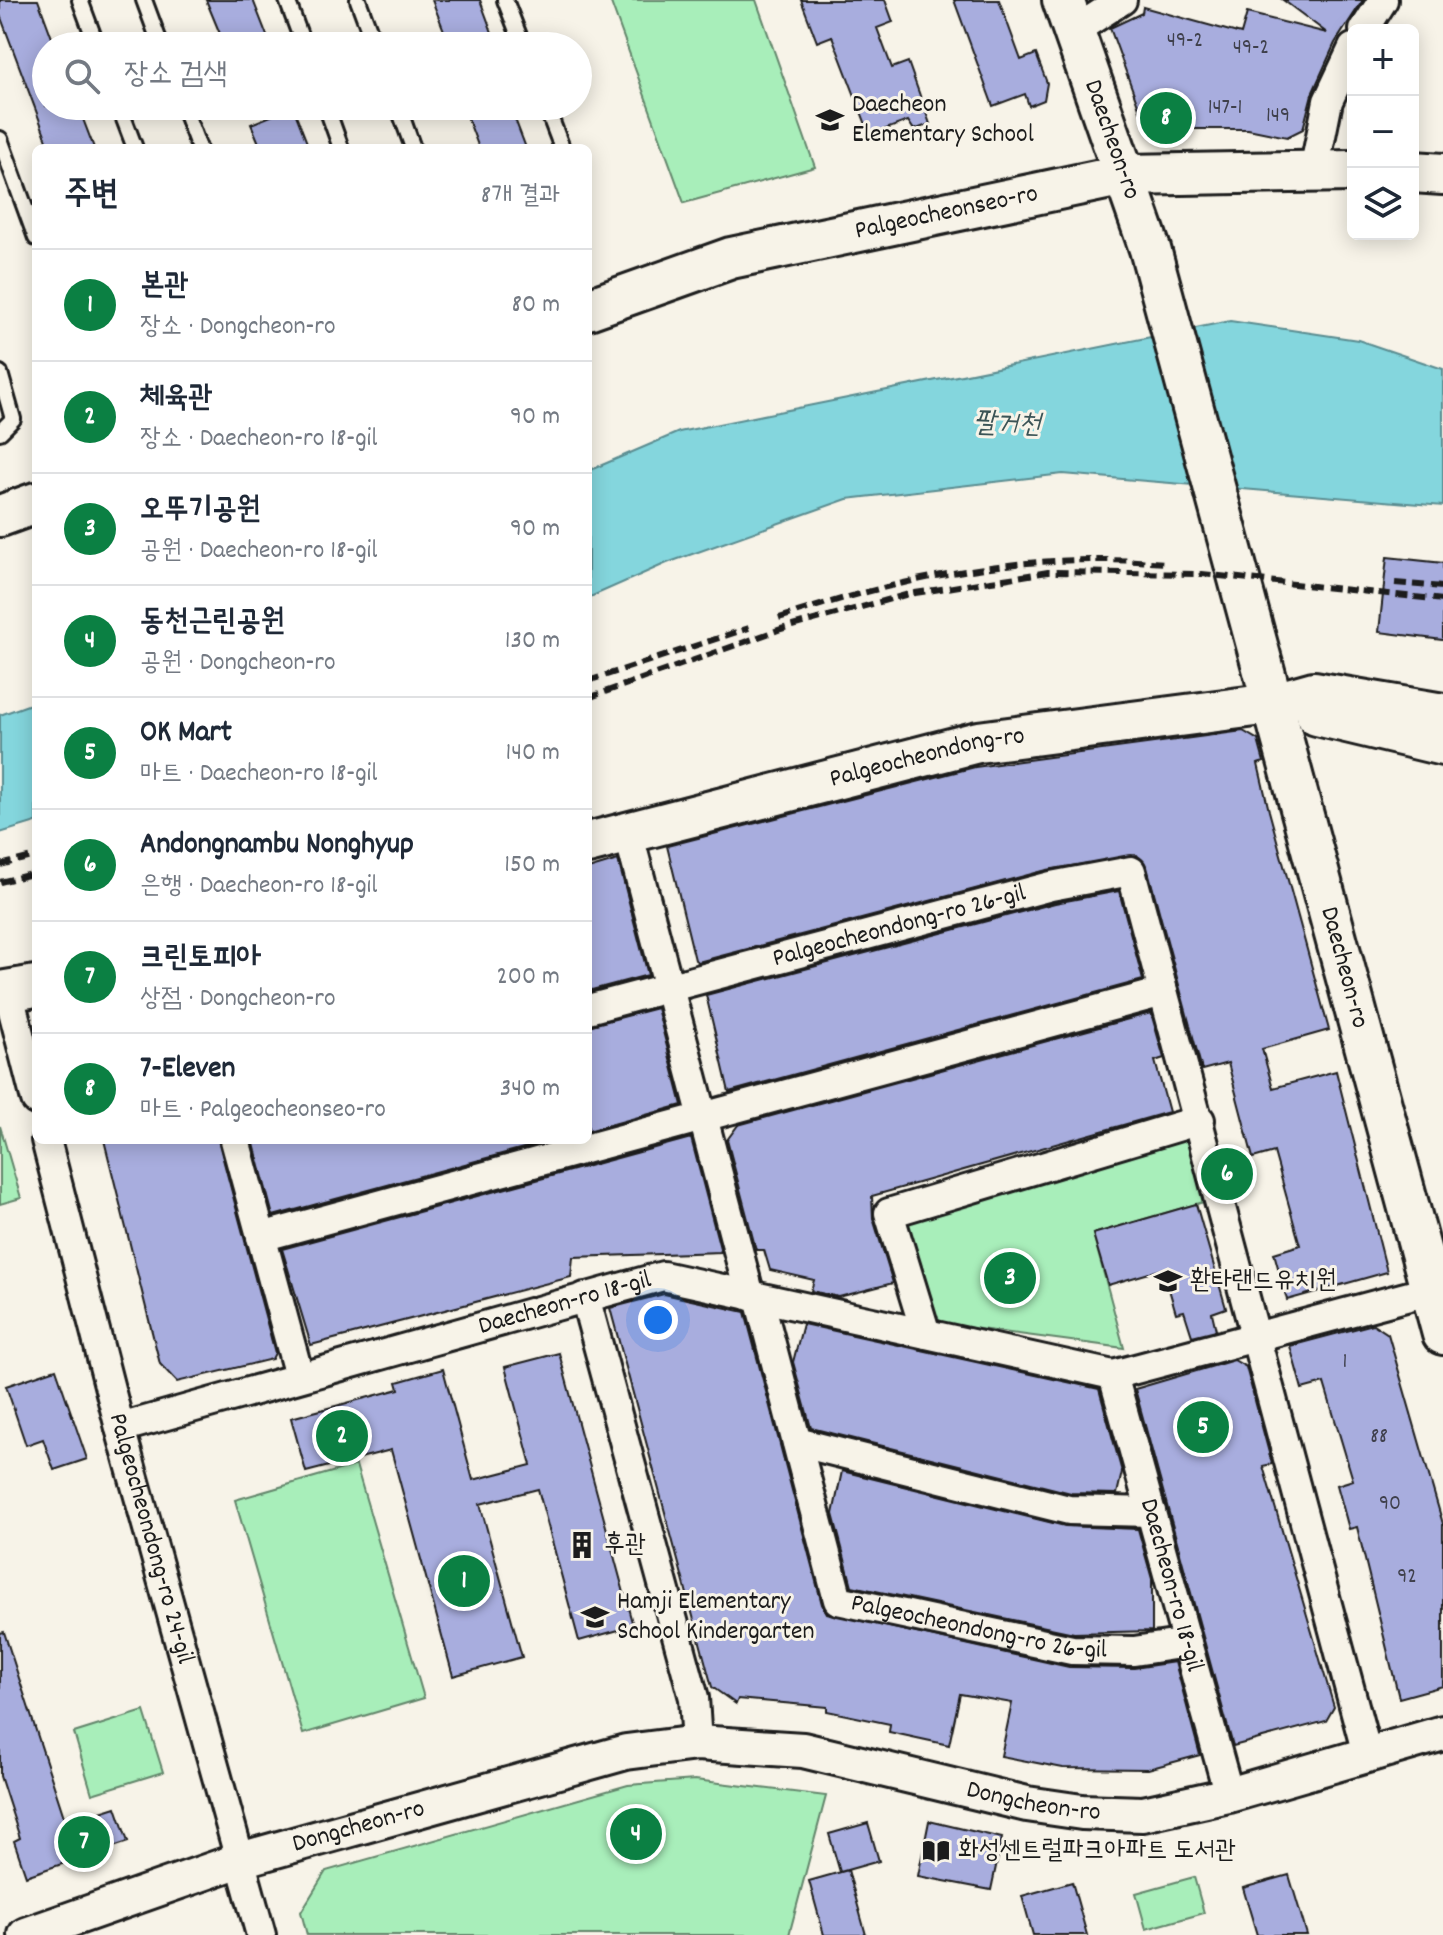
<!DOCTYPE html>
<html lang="ko">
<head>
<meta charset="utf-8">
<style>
  body { margin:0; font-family:Dekko,"Poor Story",sans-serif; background:#f2f2f3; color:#1f2937 }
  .controls { position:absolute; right:24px; top:24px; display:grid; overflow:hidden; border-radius:12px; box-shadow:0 4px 20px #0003 }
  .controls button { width:72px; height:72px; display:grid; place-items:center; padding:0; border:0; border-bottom:2px solid #e0e1e3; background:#fff; color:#1f2937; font:40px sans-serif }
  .you { position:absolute; left:658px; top:1320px; width:28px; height:28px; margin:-20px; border:6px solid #fff; border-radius:50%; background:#1a73e8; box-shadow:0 0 0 12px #1a73e833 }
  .badge { display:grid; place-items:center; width:52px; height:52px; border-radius:50%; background:#0b8043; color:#fff; font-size:26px; font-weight:700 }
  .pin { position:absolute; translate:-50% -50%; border:4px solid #fff; box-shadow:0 2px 8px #0006 }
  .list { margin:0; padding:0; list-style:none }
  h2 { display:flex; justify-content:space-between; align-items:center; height:104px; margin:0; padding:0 32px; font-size:34px }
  h2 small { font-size:26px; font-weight:400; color:#747a83 }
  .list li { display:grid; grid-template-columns:52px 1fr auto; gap:24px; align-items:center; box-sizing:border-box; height:112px; padding:0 32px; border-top:2px solid #e0e1e3 }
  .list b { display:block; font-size:30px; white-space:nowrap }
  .list p { margin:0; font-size:26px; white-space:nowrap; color:#747a83 }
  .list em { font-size:26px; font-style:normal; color:#747a83 }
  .icon { flex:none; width:44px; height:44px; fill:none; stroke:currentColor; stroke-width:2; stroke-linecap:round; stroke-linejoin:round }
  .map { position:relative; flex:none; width:1443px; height:1935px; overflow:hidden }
  .search { position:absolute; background:#fff; box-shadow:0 4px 20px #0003; left:32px; top:32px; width:560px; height:88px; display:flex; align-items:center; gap:20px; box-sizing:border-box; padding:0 28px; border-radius:44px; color:#747a83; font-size:30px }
  .panel { position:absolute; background:#fff; box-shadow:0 4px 20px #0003; left:32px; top:144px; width:560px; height:1000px; border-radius:12px }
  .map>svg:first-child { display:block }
</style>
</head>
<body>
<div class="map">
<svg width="1443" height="1935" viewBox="0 0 1443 1935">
  <rect width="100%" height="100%" fill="#f7f3e8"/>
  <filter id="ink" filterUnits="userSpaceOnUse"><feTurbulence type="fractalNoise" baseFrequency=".0125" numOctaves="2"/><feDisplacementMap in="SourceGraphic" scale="16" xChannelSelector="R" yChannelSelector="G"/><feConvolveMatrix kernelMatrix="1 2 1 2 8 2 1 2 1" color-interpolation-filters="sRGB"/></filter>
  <g filter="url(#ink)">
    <path fill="#a8eeba" stroke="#62856b" stroke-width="2" d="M610,0H756L815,167L684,203Z
      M0,1126L21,1198L0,1204Z
      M1189,1137L1207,1201L1093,1234L1124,1348L927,1322L899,1221Z
      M356,1465L424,1698L303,1734L235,1500Z
      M144,1711L163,1772L92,1794L74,1733Z
      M695,1780L826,1796L789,1935H307L301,1912L326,1871L628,1785Z
      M1194,1877L1204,1913L1146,1929L1136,1893Z"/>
    <path fill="#84d6dd" stroke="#5a8c90" stroke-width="2" d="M1230,321L1358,340L1443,369V506L1063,474L847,499L667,563L588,598V471L679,432Z
      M36,702V822L0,833V715Z"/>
    <path fill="#a8adde" stroke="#1c1c1c" stroke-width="2" d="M0,0H38L55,46H46V106H78L94,148H50L0,15Z
      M206,0H253L271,46H225Z
      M432,0H480L497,46H450Z
      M801,0H885L893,22L877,28L892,68L908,62L930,124L914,130L908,121L870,135L832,36L817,42Z
      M954,0H999L1021,60L1036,54L1047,83L1044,100L1029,106L1025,94L993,106Z
      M1283,0H1363L1335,43L1312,94L1303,129L1287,137L1248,129H1172L1141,113L1110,28L1142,13L1143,7L1241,34L1247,13L1327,33Z
      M463,106H510L526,148H479Z
      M293,107L309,148H261L251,124Z
      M1387,557L1443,563V640L1379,632Z
      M1243,731L1258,740L1264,762L1258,764L1269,811L1329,1030L1262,1049L1273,1088L1336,1071L1387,1272L1287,1300L1274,1253L1300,1245L1274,1152L1253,1158L1228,1063L1202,1070L1147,867L1137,855L1047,870L698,962L695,960L667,846L975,767Z
      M618,860L648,975L588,991V869Z
      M1119,891L1143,980L729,1092L706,995L1055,903Z
      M657,1008L682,1105L588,1131V1026Z
      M1151,1013L1164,1058L1155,1061L1169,1112L872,1196L873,1218L893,1283L839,1297L811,1291L814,1280L770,1270L764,1250H756L727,1140L738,1125Z
      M691,1138L721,1252L573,1257L571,1277L311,1345L282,1249Z
      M104,1140H218L275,1353L272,1359L177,1382L160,1364Z
      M253,1140H553L273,1216Z
      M1196,1204L1226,1308L1212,1313L1216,1330L1192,1336L1184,1311L1176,1313L1163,1269L1108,1285L1093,1234Z
      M664,1294L745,1312L822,1604L827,1613L1069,1667L1134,1668L1175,1662L1200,1755L1148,1769L1063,1768L1001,1756L1012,1703L960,1694L949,1745L889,1732L890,1724L827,1711V1707L738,1699L736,1704L712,1687L610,1308Z
      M803,1324L1099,1389L1122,1472L1117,1494L1071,1493L811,1428L793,1362Z
      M1373,1324L1388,1334L1443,1524V1686L1399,1698L1357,1527L1349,1529L1337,1485L1353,1480L1324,1383L1302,1389L1290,1346Z
      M559,1353L633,1626L579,1641L538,1489L480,1504L522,1657L453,1676L391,1450L306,1472L291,1418L399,1389L397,1382L443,1369L473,1480L531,1465L505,1367Z
      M1234,1360L1246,1367L1272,1464L1263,1466L1334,1707L1326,1721L1233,1746L1135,1389Z
      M56,1369L87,1459L54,1470L43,1439L26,1445L6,1386Z
      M842,1471L1065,1526L1138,1529L1152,1579V1631L1074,1633L852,1586L833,1514Z
      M4,1632L66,1823L116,1807L128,1842L26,1876L14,1841L20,1838L0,1776V1633Z
      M929,1821L1002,1838L991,1890L918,1876Z
      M868,1823L879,1861L840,1872L829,1834Z
      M848,1870L866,1935H824L809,1881Z
      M1289,1875L1307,1935H1257L1243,1888Z
      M1072,1882L1087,1935H1033L1022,1896Z"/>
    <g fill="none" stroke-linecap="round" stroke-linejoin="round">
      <g stroke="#1c1c1c" stroke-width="20">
        <path id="service" d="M80,0L97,46
          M144,0L161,46
          M287,0L304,46
          M358,0L375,46
          M505,0L523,46
          M119,106L135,148
          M183,106L199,148
          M326,106L341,148
          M398,106L413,148
          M546,106L562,148
          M0,139L36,238
          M0,373L13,419L0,432"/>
      </g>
      <g stroke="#1c1c1c" stroke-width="34">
        <g id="minor">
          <path d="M1364,30L1383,0"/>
          <path d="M1074,31L1122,0"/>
          <path d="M1314,171L1328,101L1353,48"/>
          <path d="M628,832L750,1296"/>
          <path d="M8,991L36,1100"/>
          <path id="s1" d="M588,1009L1051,886L1131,871L1367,1754"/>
          <path id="s2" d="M46,1140L120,1428L261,1935"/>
          <path d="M235,1140L299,1376"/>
          <path d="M261,1237L1163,992"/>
          <path d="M585,1297L694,1698L697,1743"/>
          <path id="s3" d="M759,1298L838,1600L1072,1650L1134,1651L1187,1643"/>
          <path d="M926,1334L889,1213L1200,1120"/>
          <path id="s4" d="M1113,1375L1229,1795"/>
          <path id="s5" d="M120,1428L663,1276L1113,1375L1443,1287"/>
          <path d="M797,1442L1069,1510L1151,1512"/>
        </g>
      </g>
      <g stroke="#1c1c1c" stroke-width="40">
        <g id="tertiary">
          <path id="s6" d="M26,1935L240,1860L626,1752L697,1743L803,1750L1027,1804L1082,1812L1143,1814L1229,1795L1443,1733"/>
        </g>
      </g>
      <g stroke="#1c1c1c" stroke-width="46">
        <g id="secondary">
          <path id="s7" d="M1063,0L1150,249L1443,1334"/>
          <path d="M1413,172L1443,174"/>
          <path id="s8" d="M588,309L731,258L1125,175L1353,171"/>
          <path d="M0,516L36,503"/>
          <path d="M1317,715L1443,745"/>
          <path id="s9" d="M588,843L978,742L1271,704L1314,692L1443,714"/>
          <path d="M0,992L36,986"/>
        </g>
      </g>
      <use href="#service" stroke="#f7f3e8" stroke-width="14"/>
      <use href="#minor" stroke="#f7f3e8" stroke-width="28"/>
      <use href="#tertiary" stroke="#f7f3e8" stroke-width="34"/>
      <use href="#secondary" stroke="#f7f3e8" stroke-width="40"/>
      <path stroke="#1c1c1c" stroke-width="6" stroke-dasharray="12 6" stroke-linecap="butt" d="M1395,583L1443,587
        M779,618C908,576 1028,551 1164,563
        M588,681L749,628
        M588,698L781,629L909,594L1048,572L1202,574L1443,600
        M0,865L36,856
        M0,882L36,873"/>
    </g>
  </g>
  <defs>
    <g id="school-bare" transform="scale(2.16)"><path d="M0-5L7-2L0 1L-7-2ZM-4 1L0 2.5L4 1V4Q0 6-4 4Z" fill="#1c1c1c" stroke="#f7f3e8" stroke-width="2.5" paint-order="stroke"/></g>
    <g id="building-bare" transform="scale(2.16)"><path d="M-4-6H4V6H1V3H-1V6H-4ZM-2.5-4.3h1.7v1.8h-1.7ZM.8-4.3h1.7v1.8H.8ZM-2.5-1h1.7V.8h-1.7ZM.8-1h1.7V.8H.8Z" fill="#1c1c1c" stroke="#f7f3e8" stroke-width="2.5" paint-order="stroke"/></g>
    <g id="library-bare" transform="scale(2.16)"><path d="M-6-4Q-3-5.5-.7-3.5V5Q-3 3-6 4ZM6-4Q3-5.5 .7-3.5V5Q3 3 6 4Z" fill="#1c1c1c" stroke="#f7f3e8" stroke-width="2.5" paint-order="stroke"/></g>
  </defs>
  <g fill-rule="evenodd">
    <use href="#school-bare" x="830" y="120"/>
    <use href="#school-bare" x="1168" y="1281"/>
    <use href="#building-bare" x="582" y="1545"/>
    <use href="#school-bare" x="595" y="1617"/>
    <use href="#library-bare" x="936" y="1851"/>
  </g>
  <g text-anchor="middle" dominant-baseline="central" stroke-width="6" stroke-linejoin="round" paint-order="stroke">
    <g font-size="22" fill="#3f404c">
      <text x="1185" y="41">49-2</text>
      <text x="1251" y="48">49-2</text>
      <text x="1225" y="108">147-1</text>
      <text x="1278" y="116">149</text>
      <text x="1345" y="1362">1</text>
      <text x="1379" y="1437">88</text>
      <text x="1390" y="1504">90</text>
      <text x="1407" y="1577">92</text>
    </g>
    <g font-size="26" fill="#1c1c1c" stroke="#f7f3e8" text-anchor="start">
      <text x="852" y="105">Daecheon<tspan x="852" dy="30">Elementary School</tspan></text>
      <text x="1190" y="1281">환타랜드유치원</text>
      <text x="604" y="1545">후관</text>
      <text x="617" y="1602">Hamji Elementary<tspan x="617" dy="30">School Kindergarten</tspan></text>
      <text x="958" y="1851">화성센트럴파크아파트 도서관</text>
    </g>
    <g font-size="26" fill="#1c1c1c" stroke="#f7f3e8">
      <text stroke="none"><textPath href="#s7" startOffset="148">Daecheon-ro</textPath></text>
      <text stroke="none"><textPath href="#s8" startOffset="372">Palgeocheonseo-ro</textPath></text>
      <text stroke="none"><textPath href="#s9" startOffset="350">Palgeocheondong-ro</textPath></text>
      <text stroke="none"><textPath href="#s1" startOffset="322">Palgeocheondong-ro 26-gil</textPath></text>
      <text stroke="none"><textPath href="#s7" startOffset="1008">Daecheon-ro</textPath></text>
      <text stroke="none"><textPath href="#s5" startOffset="462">Daecheon-ro 18-gil</textPath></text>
      <text stroke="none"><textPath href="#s2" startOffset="412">Palgeocheondong-ro 24-gil</textPath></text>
      <text stroke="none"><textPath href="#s4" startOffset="218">Daecheon-ro 18-gil</textPath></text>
      <text stroke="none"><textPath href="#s3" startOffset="456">Palgeocheondong-ro 26-gil</textPath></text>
      <text stroke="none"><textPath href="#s6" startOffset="1042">Dongcheon-ro</textPath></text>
      <text stroke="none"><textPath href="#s6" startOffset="350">Dongcheon-ro</textPath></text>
    </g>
    <g font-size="28" font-style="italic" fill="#3b5456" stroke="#f7f3e8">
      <text transform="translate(1007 426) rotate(2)">팔거천</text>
    </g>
  </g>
</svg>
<div class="controls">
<button>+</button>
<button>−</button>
<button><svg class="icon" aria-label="layers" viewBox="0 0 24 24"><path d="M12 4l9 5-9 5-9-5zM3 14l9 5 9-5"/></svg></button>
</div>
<div class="you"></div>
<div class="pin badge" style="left:464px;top:1581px">1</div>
<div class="pin badge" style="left:342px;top:1436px">2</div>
<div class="pin badge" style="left:1010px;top:1278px">3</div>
<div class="pin badge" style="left:636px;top:1834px">4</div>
<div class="pin badge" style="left:1203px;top:1427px">5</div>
<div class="pin badge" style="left:1227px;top:1174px">6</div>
<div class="pin badge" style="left:84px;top:1842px">7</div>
<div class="pin badge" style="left:1166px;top:118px">8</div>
<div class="search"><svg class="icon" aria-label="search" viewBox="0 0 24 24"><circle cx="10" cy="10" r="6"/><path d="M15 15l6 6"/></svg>장소 검색</div>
<section class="panel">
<h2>주변<small>8개 결과</small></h2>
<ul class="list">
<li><span class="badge">1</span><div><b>본관</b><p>장소 · Dongcheon-ro</p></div><em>80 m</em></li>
<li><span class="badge">2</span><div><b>체육관</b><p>장소 · Daecheon-ro 18-gil</p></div><em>90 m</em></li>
<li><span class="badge">3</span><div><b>오뚜기공원</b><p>공원 · Daecheon-ro 18-gil</p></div><em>90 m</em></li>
<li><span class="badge">4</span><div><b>동천근린공원</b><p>공원 · Dongcheon-ro</p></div><em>130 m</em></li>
<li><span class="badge">5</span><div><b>OK Mart</b><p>마트 · Daecheon-ro 18-gil</p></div><em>140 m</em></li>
<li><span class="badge">6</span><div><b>Andongnambu Nonghyup</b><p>은행 · Daecheon-ro 18-gil</p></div><em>150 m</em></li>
<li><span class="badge">7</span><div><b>크린토피아</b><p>상점 · Dongcheon-ro</p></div><em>200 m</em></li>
<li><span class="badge">8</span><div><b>7-Eleven</b><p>마트 · Palgeocheonseo-ro</p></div><em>340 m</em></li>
</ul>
</section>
</div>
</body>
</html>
